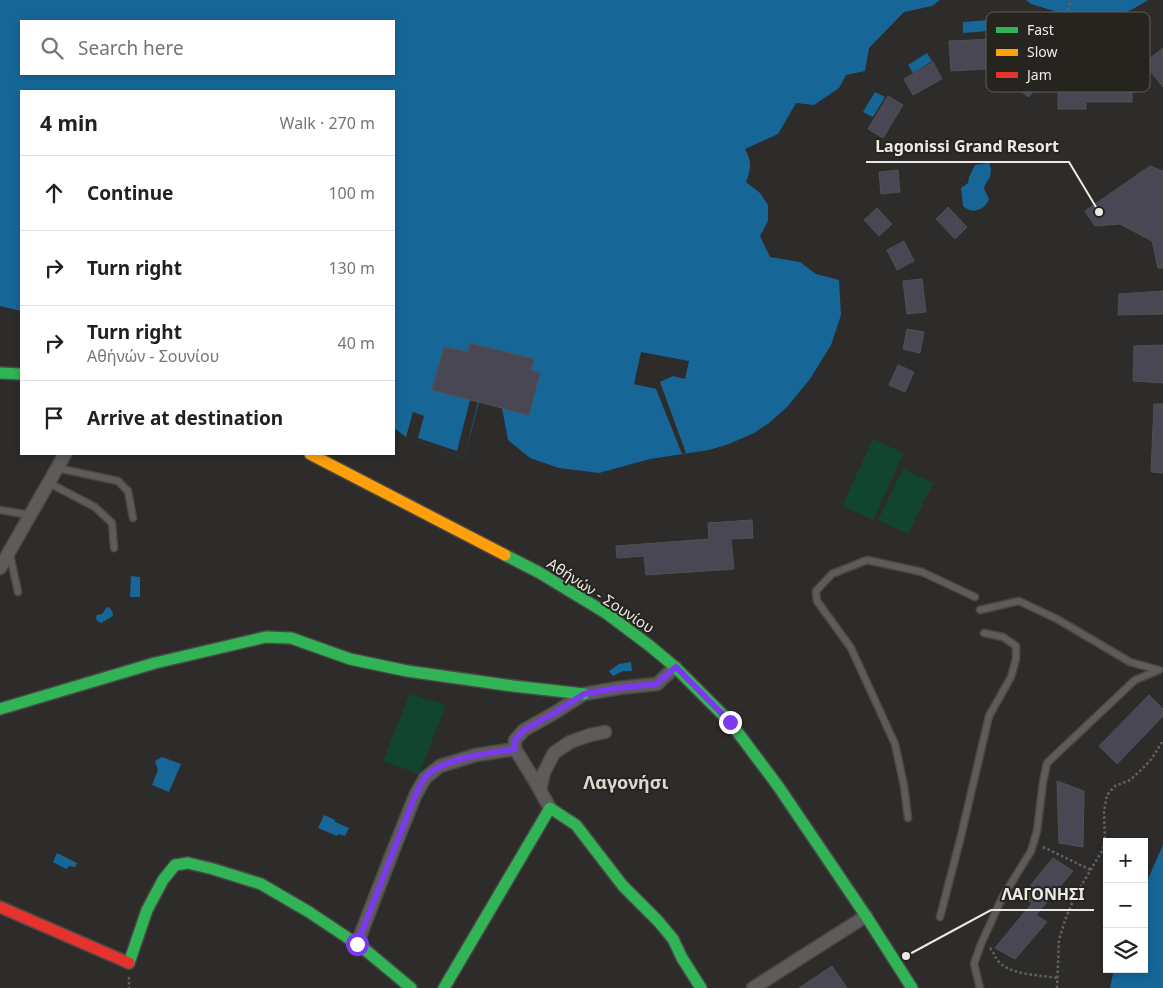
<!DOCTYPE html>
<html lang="en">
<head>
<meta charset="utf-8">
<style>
  body { margin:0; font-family:"Noto Sans",sans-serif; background:#f6f6f6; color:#202124 }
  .controls { position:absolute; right:15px; bottom:15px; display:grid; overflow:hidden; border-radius:0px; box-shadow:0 2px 8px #0003 }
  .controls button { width:45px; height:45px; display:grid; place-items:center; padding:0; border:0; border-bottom:1px solid #e0e0e0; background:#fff; color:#202124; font:25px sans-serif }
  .stop { position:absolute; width:15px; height:15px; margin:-11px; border:4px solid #7c3aed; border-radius:50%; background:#fff }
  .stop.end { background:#7c3aed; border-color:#fff; box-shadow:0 1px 5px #0008 }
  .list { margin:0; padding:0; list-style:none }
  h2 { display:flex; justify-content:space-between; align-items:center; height:65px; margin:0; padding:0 20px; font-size:21px }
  h2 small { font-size:16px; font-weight:400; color:#757577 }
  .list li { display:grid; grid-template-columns:32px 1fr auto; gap:15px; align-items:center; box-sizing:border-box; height:75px; padding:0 20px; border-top:1px solid #e0e0e0 }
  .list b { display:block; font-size:19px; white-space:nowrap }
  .list p { margin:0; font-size:16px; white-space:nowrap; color:#757577 }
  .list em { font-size:16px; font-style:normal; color:#757577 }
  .icon { flex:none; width:28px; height:28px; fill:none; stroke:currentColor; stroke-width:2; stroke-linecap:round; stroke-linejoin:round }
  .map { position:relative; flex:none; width:1163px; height:988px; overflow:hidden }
  .search { position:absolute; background:#fff; box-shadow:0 2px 8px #0003; left:20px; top:20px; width:375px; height:55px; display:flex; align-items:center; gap:12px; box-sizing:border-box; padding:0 18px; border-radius:0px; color:#757577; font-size:19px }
  .panel { position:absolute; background:#fff; box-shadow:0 2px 8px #0003; left:20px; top:90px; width:375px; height:365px; border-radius:0px }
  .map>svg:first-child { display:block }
</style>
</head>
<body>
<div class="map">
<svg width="1163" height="988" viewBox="0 0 1163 988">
  <rect width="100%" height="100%" fill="#2e2c2a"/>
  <path fill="#11452f" d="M873,439L904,453L873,520L842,506Z
    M903,469L933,483L908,534L878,520Z
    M410,694L446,705L419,774L383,761Z"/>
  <path fill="#166798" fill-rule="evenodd" d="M0,0H940L932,6L904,12L869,48L865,71L846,75L839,88L814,105L796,103L778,134L745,149C752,162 751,169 746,182L760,193L768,205V221L760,236L770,257L800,262L816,274L839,280L841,315L831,345L810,379L787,407L769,423L754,433L729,444L709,450L650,459L599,473L559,468L530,458L508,440L502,408L479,402L464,458L406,437L394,428V91H21V311L0,306ZM21,21H394V74H21Z
    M1026,0H1148L1133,9L1115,17L1094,23L1031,4Z
    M988,20V31L963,33V22Z
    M927,53L932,61L913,73L908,65Z
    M875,92L885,97L873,117L863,112Z
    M989,163L991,169L990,177L985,185L984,189L989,199C985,210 972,215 963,206L961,188L968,183L969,177L975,165Z
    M131,576L140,577V597H130Z
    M107,607C111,608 113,611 113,615L110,618L101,623L97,621L96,618L97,615L102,614Z
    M631,662L632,671H623L613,676L609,671L619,664Z
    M162,757L181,764L169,792L152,785L158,770L155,761Z
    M324,815L335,820V822L349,828L345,836L338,834L337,836L318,828Z
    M1163,845V988H1110L1114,969H1144V888Z
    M57,853L77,863L75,867L69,866L66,869L53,862Z"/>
  <path fill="#2e2c2a" d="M641,352L689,361L685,379L673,376L660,382L686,453L682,454L656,389L634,384Z
    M470,400L478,402L464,458L406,437L413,412L424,416L418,438L457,451Z"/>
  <path fill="#494754" stroke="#515050" d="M997,39L999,68L951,71L949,41Z
    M1163,48V87L1144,63Z
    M933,62L942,79L913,95L904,79Z
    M1019,63L1042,78L1029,97L1006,82Z
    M1095,82H1132V102H1086V109H1058V86H1095Z
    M888,96L903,105L883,138L868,129Z
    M1150,166L1163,171V268H1158L1152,241L1120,224L1095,226L1085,211Z
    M898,170L900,192L881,194L879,172Z
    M948,207L967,227L955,239L936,219Z
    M877,208L892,224L879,236L864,220Z
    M904,241L914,261L897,270L887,250Z
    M922,279L926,312L907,314L903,281Z
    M1163,291V314L1118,315L1119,294Z
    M907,329L924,332L920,353L903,349Z
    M470,343L534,359L531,370L540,373L529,415L432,390L444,347L468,352Z
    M1163,345V383L1133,381L1134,346Z
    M898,365L914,372L905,392L889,385Z
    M1154,404H1163V473L1151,472Z
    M752,520L753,538L731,539L734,569L646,575L644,556L617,558L616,546L709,539L708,523Z
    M1149,695L1163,709V716L1117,764L1099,746Z
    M1057,781L1084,791L1083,847L1059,843Z
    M1053,858L1073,871L1036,915L1047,922L1015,959L995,948L1032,903L1021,897Z
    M832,966L847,988H799Z"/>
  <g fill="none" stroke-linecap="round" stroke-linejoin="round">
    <g stroke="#4a4845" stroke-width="9">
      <path id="lane" d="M57,468L118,481L128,491L133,518
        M49,483L95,507L112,523L114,548
        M0,510L30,515
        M10,555L18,592
        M980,610L1019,601L1057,619L1130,662L1159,670
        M908,818L904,786L895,744L851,648L817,601L816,591L832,574L867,560L922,572L975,597
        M940,917L961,836L989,716L1011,677L1016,659V646L1003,637L984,633
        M980,988L974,964L981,944L1002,898L1031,851L1037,831L1043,782L1047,763L1135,680L1159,670"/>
    </g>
    <g stroke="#4a4845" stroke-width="15">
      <path id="street" d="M0,568L65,454
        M540,790L544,772L554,753L570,742L590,735L605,732
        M550,808L533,778L515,749V740L524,730L556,712L584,694L619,688L657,684L675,667
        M357,944L391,856L415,796L425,778L440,766L476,755L515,749
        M753,988L866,916"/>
    </g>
    <g stroke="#4a4845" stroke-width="14">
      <path id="fast" d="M0,373L21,374
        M505,555L540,573L606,613L650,646L675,667L730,722L778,786L866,916L912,988
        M0,709L155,663L266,637L291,638L350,659L407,671L513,686L584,694
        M129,963L147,910L163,880L175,865L188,863L213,869L261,884L309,912L363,948L411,988
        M444,988L550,808L576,825L623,886L658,921L673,939L682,958L701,988"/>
    </g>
    <g stroke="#4a4845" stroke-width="14">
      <path id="slow" d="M310,454L505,555"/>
    </g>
    <g stroke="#4a4845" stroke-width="14">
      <path id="jam" d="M0,907L129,963"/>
    </g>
    <path stroke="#636260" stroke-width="2.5" stroke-dasharray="2.5 2.5" stroke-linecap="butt" d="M1067,15L1071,1L1070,0
      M1043,847L1091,870
      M990,948C994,952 995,958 999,962C1010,975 1041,975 1057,978
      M129,977V988
      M1057,988L1059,940L1065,920L1075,896L1102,851L1105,841L1104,812L1107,795L1115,786L1130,780L1142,769L1150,761L1163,741"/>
    <use href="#lane" stroke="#5e5c5a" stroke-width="6"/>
    <use href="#street" stroke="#5e5c5a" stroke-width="12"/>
    <use href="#fast" stroke="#30b455" stroke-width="11"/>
    <use href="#slow" stroke="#ff9f0a" stroke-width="11"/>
    <use href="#jam" stroke="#e5322d" stroke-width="11"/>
  </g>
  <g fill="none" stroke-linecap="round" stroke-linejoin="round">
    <path stroke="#7c3aed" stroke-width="6" d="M357,944L415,796C418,790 420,784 424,779C439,758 491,753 515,749V740L524,730L556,712L584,694L619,688L656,684L676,667L730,722"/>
  </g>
  <g text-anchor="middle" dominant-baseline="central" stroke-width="4" stroke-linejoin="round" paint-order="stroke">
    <g font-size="15" fill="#eceae7" stroke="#26241f">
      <text transform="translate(601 595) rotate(33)">Αθήνών - Σουνίου</text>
    </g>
    <g font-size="18" font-weight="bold" fill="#dbd8d1" stroke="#26241f">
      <text x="626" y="782">Λαγονήσι</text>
    </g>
  </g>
  <rect x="986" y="12" width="164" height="80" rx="8" fill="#26241f" stroke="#615f5b" stroke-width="1"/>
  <rect x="996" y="27" width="22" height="6" fill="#30b455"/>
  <rect x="996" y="49" width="22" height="7" fill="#ff9f0a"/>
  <rect x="996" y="72" width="22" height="6" fill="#e5322d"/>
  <g font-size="14" fill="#eceae7">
    <text x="1027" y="35">Fast</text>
    <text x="1027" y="57">Slow</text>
    <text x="1027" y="80">Jam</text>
  </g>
  <path fill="none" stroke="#eceae7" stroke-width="2" d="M1099 212L1069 162H866M906 956L991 910H1094"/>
  <g fill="#eceae7" stroke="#26241f" stroke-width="2">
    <circle cx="1099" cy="212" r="5"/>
    <circle cx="906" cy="956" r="5"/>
  </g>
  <g font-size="16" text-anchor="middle" font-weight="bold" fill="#eceae7" stroke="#26241f" stroke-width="4" stroke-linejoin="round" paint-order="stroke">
    <text x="967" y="152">Lagonissi Grand Resort</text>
    <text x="1043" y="900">ΛΑΓΟΝΗΣΙ</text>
  </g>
</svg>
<div class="controls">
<button>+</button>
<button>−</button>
<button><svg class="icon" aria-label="layers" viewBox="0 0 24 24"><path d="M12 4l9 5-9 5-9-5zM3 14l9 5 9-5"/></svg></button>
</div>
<div class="stop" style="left:357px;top:944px"></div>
<div class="stop end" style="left:730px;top:722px"></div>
<div class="search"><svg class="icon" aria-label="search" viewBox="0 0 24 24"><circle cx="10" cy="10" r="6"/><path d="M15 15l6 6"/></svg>Search here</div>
<section class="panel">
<h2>4 min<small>Walk · 270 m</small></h2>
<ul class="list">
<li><svg class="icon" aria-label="ahead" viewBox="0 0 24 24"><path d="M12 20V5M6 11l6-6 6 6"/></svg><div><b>Continue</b></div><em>100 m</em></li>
<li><svg class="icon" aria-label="right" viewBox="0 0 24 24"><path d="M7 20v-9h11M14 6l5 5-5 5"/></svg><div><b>Turn right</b></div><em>130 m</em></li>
<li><svg class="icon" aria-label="right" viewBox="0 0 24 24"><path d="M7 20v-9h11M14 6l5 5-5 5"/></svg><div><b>Turn right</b><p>Αθήνών - Σουνίου</p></div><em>40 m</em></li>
<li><svg class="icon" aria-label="arrive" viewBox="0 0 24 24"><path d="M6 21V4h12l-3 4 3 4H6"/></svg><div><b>Arrive at destination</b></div></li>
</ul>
</section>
</div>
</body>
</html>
